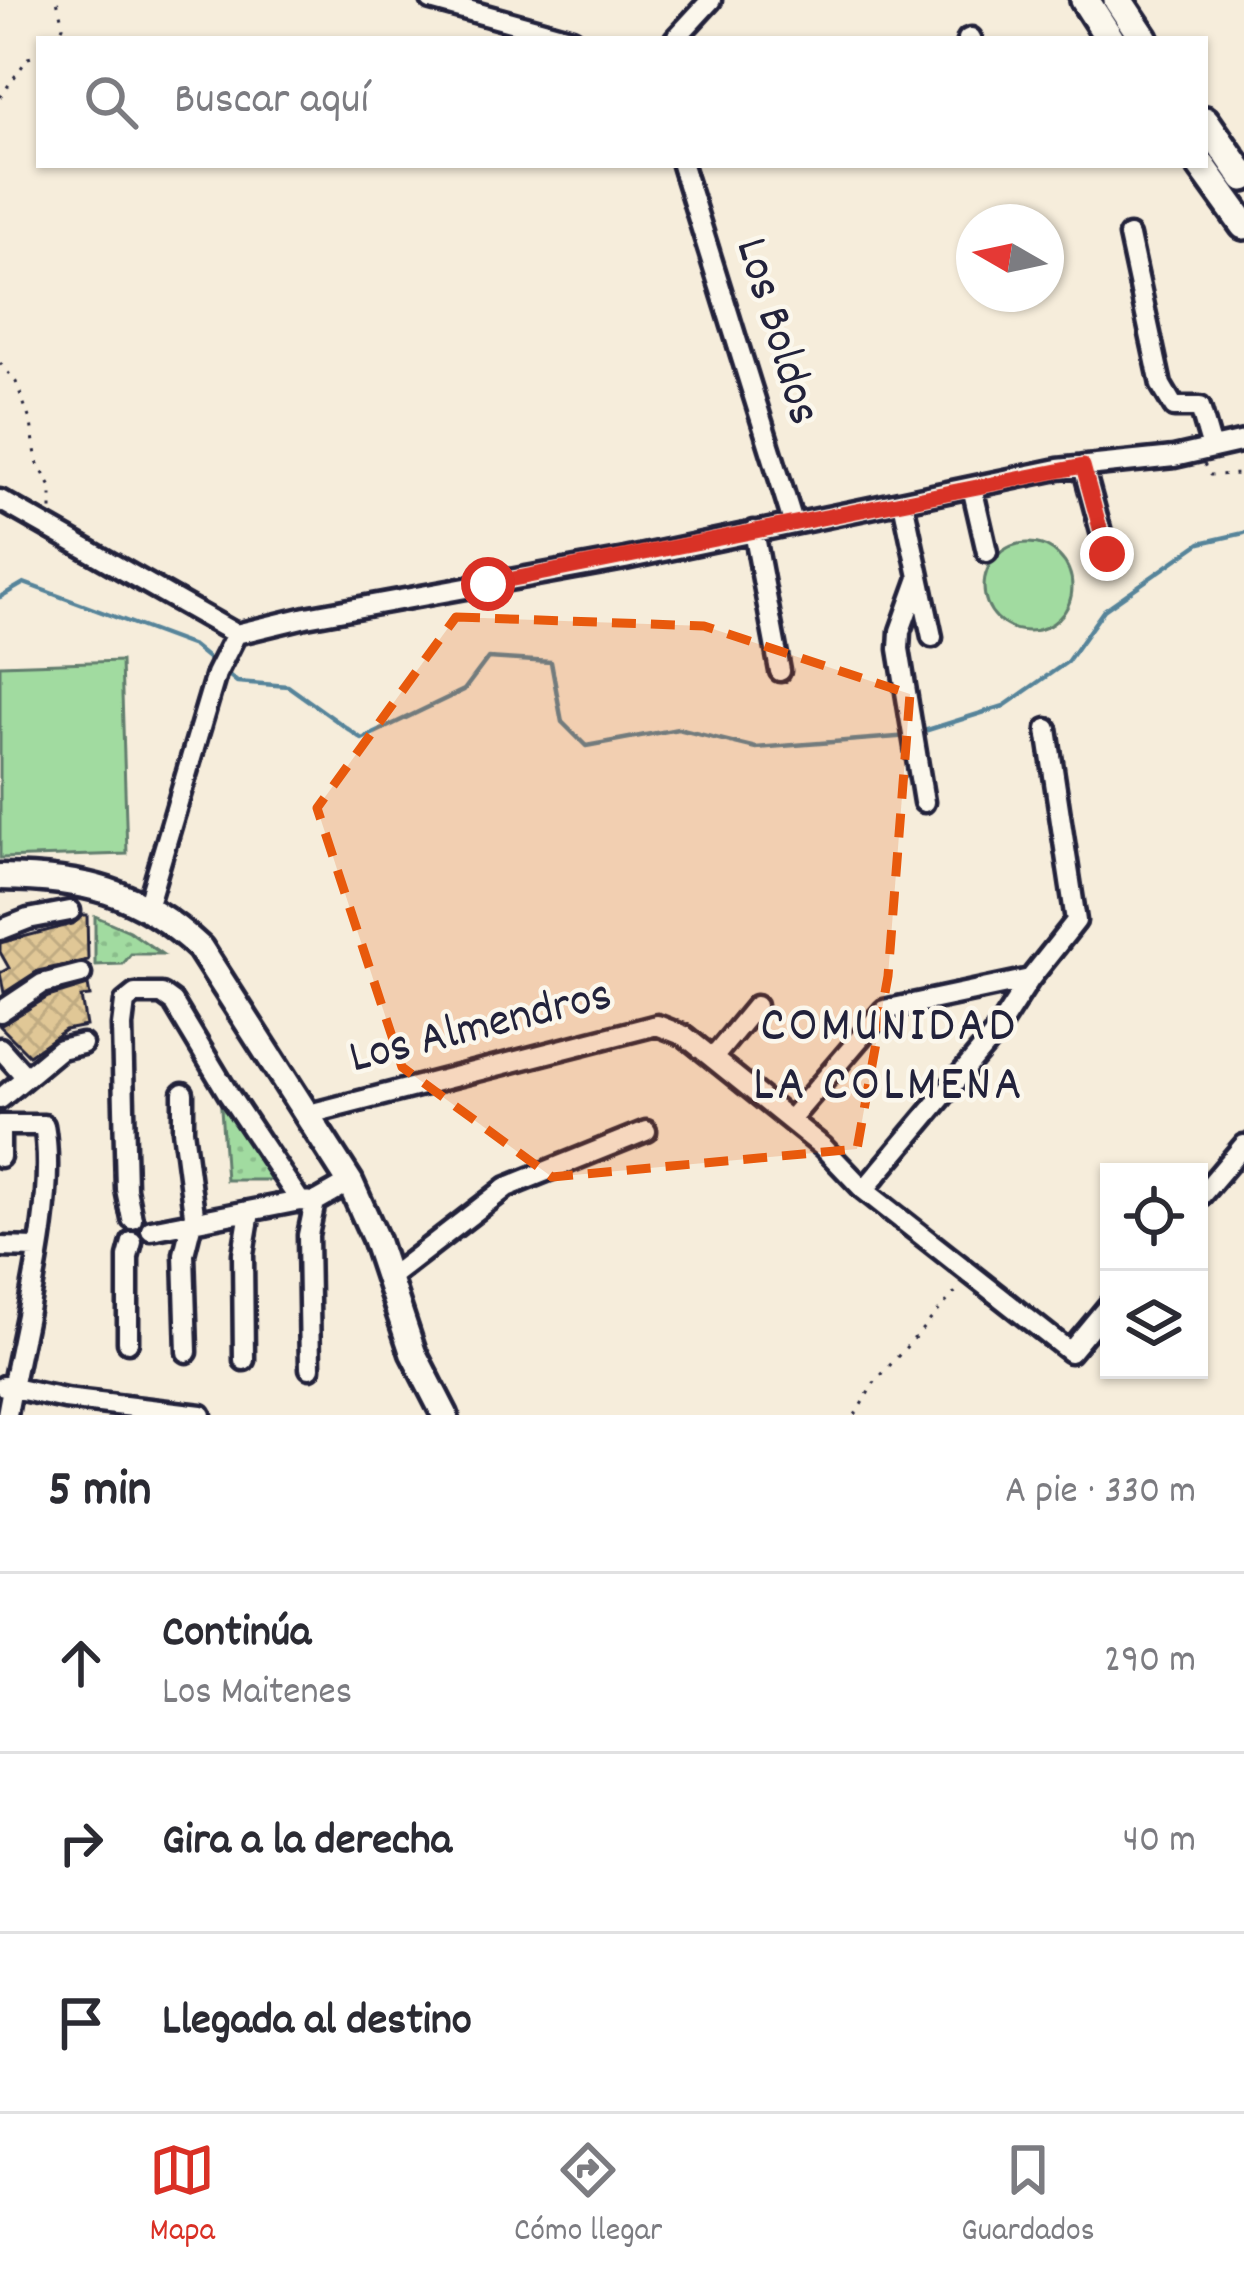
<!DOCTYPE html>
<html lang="es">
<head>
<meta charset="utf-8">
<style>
  body { margin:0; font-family:Dekko,sans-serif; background:#f2f2f3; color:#2b2b33 }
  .controls { position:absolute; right:36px; bottom:36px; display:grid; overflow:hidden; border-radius:0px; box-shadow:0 3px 9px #0004 }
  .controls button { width:108px; height:108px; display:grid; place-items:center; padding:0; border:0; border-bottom:3px solid #e1e1e2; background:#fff; color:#2b2b33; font:60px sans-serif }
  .compass { position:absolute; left:956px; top:204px; width:108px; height:108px; border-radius:50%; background:#fff; box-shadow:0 3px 9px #0004; rotate:279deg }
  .stop { position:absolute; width:36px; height:36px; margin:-27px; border:9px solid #d93025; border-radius:50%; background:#fff }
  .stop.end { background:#d93025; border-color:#fff; box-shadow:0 3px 12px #0008 }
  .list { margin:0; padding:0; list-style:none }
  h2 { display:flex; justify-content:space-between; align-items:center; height:156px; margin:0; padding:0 48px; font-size:51px }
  h2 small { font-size:39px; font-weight:400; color:#7c7c81 }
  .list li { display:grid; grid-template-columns:78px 1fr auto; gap:36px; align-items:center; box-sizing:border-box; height:180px; padding:0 48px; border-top:3px solid #e1e1e2 }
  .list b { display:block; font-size:45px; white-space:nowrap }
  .list p { margin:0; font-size:39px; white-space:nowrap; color:#7c7c81 }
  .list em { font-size:39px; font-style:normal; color:#7c7c81 }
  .icon { flex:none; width:66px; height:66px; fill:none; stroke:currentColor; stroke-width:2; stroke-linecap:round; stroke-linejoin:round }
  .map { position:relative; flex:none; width:1244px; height:1415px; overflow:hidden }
  .search { position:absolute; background:#fff; box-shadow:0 3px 9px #0004; left:36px; right:36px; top:36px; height:132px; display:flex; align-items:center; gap:30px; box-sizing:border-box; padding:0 42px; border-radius:0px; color:#7c7c81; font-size:45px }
  .sheet { height:696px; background:#fff }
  nav { display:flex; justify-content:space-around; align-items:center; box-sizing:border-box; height:168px; border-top:3px solid #e1e1e2; background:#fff; font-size:33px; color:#7c7c81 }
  nav a { display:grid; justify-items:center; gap:6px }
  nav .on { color:#d93025 }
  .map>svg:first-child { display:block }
</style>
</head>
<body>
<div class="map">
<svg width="1244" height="1415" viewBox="0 0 1244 1415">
  <defs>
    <pattern id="park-dots" width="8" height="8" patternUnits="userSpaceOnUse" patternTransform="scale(3)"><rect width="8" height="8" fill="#a1dba0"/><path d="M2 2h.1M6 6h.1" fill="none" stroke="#8abc8b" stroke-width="1.8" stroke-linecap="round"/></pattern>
    <pattern id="building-cross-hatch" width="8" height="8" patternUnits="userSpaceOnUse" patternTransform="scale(3)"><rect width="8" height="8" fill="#e0c796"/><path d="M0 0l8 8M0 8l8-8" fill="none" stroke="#c0ab82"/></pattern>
  </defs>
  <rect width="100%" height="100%" fill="#f6eddb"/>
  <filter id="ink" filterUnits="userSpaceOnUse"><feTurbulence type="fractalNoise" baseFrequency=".00833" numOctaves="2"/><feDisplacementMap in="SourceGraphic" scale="24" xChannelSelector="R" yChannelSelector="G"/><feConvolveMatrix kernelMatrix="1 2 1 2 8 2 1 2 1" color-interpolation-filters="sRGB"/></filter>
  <g filter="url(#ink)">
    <path fill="url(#park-dots)" stroke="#627e6e" stroke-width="3" d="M95,916L129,931L162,954H131L123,964L95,965Z
      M220,1094L275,1180H226Z"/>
    <path fill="#a1dba0" stroke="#627e6e" stroke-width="3" d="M984 587a44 44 0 1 1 88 0a44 44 0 1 1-88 0Z
      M121,661L127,854L0,858V665Z"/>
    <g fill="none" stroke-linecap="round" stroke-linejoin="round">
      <path stroke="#56849a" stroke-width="4.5" d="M0,597L24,583L193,646L215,664
        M224,671L237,682L288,686L362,739L464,690L488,658L551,662L562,722L586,746L678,729L756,748L910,736
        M921,732L1004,706L1067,662L1104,610L1200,543L1244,533"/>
    </g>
    <path fill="url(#building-cross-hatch)" stroke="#22223b" stroke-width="3" d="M83,915H87L88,960L38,971L4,993L0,973L9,968L0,952V943L73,924Z
      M88,985L90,996L81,997L86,1026L65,1030L29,1055L0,1026L48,997Z"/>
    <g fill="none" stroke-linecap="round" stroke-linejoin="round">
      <g stroke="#22223b" stroke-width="27">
        <path id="minor" d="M431,0L572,39
          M675,39L711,0
          M968,39L971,38
          M682,165L793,522
          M1129,236L1161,385L1174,407H1200L1212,448
          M1083,466L1107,554
          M972,487L987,552
          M0,500L236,634
          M903,502L932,637
          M754,531L780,671
          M919,578L900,631L899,649L924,802
          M147,907L216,674L236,634L306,617L625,559L1058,469L1174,457L1244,441
          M0,930L28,919L70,911
          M0,1012L42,984L81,974
          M0,1048L25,1076
          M713,1058L756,1006
          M183,1093V1130L194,1214L184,1254L187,1352
          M0,1099L60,1049L82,1044
          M305,1115L657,1025L685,1036L823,1147L864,1190L1070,1352L1109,1305
          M790,1120L884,1010L1030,979
          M0,1125H44C58,1204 21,1333 7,1415
          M0,1157V1125
          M864,1190L994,1035L1030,979L1076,921L1047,729
          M1199,1198L1244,1145
          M132,1219L126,1189L122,1026L125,1002L135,994H162L173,1002L229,1095L300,1201
          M151,1230L300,1201L315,1202L350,1182
          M0,1247L37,1248
          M388,1279L507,1187L646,1131
          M128,1342V1257L132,1242
          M244,1360L243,1254L250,1212
          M310,1368L308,1235L315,1202
          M4,1386L65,1399L201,1415"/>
      </g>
      <g stroke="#22223b" stroke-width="33">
        <path id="major" d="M0,877C83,878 138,890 200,948L350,1182L375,1238L413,1353L445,1415"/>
      </g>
      <g stroke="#22223b" stroke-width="36">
        <path id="highway" d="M1085,0L1110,39
          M1118,0L1144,39
          M1205,121L1244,177
          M1201,165L1244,225"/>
      </g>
      <path stroke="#22223b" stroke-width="3" stroke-dasharray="3 9" stroke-linecap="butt" d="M57,39L63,26L57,0
        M0,97L28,58L39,55
        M0,363L16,382L31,423L37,462L51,487V510
        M1204,464L1210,475L1244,474
        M855,1415L874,1383L959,1288"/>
      <use href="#minor" stroke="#fbf7ec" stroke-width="18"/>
      <use href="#major" stroke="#fbf7ec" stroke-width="24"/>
      <use href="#highway" stroke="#fbf7ec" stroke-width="27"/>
    </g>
  </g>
  <g fill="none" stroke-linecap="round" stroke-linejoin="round" filter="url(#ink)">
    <path stroke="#d93025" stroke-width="15" d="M488,584L1083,466L1107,554"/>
  </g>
  <path fill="#e8590c" fill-opacity="0.2" stroke="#e8590c" stroke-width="9" stroke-dasharray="24 15" stroke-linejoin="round" d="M456,617L704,626L910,694L888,976L857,1149L552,1177L402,1067L317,808Z"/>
  <g text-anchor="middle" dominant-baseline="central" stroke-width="9" stroke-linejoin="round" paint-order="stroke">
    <g font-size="48" fill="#22223b" stroke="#fbf7ec">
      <text transform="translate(775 332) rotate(73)">Los Boldos</text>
      <text transform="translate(481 1029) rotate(-14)">Los Almendros</text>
    </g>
    <g font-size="51" letter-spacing="3" fill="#22223b" stroke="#fbf7ec">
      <text x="889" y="1029">COMUNIDAD<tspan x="889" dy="59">LA COLMENA</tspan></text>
    </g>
  </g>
</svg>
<div class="controls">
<button><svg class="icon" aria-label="locate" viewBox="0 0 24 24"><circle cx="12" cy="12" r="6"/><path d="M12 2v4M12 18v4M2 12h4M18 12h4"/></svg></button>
<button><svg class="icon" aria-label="layers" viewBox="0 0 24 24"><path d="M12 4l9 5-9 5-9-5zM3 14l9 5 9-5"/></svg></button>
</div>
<svg class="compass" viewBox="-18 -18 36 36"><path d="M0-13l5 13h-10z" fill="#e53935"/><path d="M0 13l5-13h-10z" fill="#7c7c81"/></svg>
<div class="stop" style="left:488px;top:584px"></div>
<div class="stop end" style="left:1107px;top:554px"></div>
<div class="search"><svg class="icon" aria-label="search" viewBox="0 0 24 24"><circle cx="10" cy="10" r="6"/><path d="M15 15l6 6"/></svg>Buscar aquí</div>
</div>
<section class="sheet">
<h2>5 min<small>A pie · 330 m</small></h2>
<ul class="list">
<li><svg class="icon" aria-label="ahead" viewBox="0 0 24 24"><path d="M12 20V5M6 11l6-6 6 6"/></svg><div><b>Continúa</b><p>Los Maitenes</p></div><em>290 m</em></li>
<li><svg class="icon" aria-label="right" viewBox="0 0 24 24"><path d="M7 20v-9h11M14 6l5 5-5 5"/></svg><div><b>Gira a la derecha</b></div><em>40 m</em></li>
<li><svg class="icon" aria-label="arrive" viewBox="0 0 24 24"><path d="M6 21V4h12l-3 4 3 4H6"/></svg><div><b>Llegada al destino</b></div></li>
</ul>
</section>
<nav>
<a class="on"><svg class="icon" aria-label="map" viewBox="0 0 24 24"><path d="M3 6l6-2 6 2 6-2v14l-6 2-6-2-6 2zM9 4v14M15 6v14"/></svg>Mapa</a>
<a><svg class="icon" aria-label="directions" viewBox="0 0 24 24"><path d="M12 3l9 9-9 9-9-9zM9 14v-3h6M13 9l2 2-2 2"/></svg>Cómo llegar</a>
<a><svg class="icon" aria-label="saved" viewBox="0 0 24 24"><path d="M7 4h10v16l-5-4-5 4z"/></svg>Guardados</a>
</nav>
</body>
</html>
